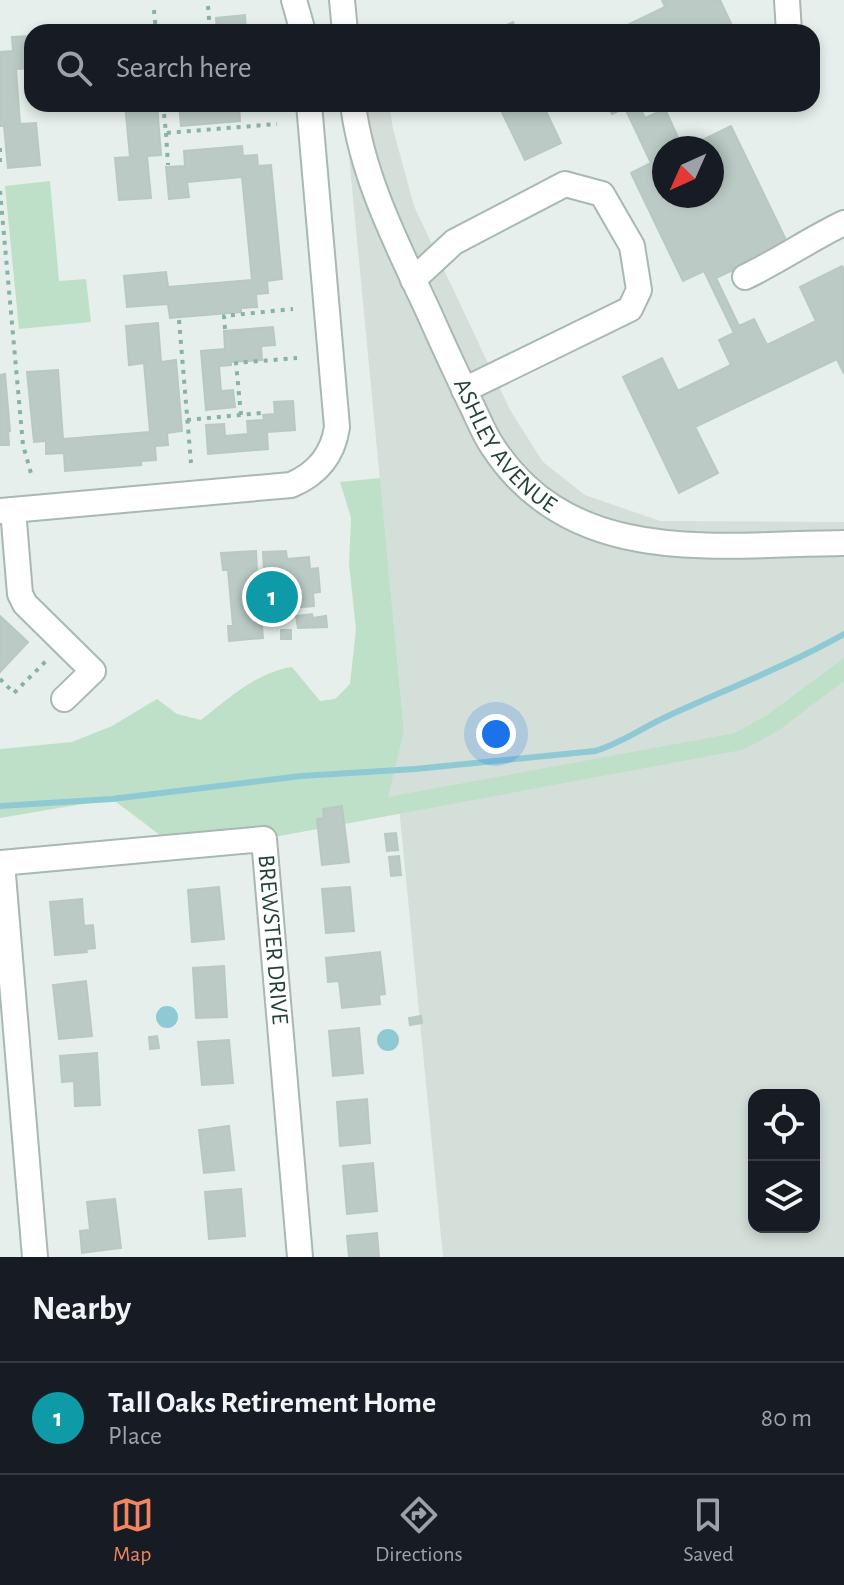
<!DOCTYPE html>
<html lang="en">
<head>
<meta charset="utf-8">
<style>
  body { margin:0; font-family:"Alegreya Sans",sans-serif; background:#242831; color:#f1f3f6 }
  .controls { position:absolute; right:24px; bottom:24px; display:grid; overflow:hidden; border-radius:16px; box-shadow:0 4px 12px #0003 }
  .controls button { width:72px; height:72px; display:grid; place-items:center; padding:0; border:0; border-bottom:2px solid #363941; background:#171b24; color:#f1f3f6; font:40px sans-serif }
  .compass { position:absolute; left:652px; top:136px; width:72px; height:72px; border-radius:50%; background:#171b24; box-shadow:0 4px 12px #0003; rotate:225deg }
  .you { position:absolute; left:496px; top:734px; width:28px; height:28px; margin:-20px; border:6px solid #fff; border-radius:50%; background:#1a73e8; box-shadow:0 0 0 12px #1a73e833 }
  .badge { display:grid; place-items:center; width:52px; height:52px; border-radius:50%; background:#f4845f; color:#fff; font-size:26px; font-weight:700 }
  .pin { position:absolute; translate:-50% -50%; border:4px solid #fff; box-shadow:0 2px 8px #0006 }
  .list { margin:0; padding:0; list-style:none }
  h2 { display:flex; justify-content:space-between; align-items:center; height:104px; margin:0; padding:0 32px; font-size:34px }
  h2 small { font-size:26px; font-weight:400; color:#9ea1a6 }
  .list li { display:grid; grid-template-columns:52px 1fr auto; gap:24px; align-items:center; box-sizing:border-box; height:112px; padding:0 32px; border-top:2px solid #363941 }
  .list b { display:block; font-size:30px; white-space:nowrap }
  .list p { margin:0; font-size:26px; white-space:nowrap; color:#9ea1a6 }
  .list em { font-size:26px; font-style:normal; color:#9ea1a6 }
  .icon { flex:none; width:44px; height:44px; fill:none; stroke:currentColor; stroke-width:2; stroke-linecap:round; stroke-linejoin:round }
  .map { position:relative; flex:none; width:844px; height:1257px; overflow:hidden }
  .search { position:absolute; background:#171b24; box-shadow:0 4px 12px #0003; left:24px; right:24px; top:24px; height:88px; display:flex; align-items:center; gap:20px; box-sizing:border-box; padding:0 28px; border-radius:24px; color:#9ea1a6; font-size:30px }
  .sheet { height:216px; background:#171b24 }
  nav { display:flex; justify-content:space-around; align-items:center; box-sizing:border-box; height:112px; border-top:2px solid #363941; background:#171b24; font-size:22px; color:#9ea1a6 }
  nav a { display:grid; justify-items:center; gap:4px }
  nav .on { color:#f4845f }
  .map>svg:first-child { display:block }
</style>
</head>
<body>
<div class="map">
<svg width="844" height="1257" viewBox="0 0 844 1257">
  <rect width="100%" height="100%" fill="#e6efeb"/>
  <path fill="#d4dfda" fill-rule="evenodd" d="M344,104H389L393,129L414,206L510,410L543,462L585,495L660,521L844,522V1257H443L399,807L387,797L404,731ZM754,1095H814V1227H754Z"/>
  <path fill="#bfe0c8" d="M50,181L59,281L86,279L91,322L19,329L5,186Z
    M380,478L404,731L388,797L735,733L767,715L844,658V681L778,731L742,750L167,857L164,838L112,799L0,818V749L72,742L112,726L157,699L177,714L201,720C228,699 257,672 292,667L320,701L335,699L350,684L356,629L349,564L351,518L340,482Z"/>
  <path fill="#8ec9d4" d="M156 1017a11 11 0 1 1 22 0a11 11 0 1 1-22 0Z
    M377 1040a11 11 0 1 1 22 0a11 11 0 1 1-22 0Z"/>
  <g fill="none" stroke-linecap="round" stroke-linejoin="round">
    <path stroke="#8ec9d4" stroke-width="6" d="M0,806L112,799L301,776L415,769L595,751C622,743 643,727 668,716C727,689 787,666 844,634"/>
  </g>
  <path fill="#bbcac4" stroke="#b8c9c2" stroke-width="2" d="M662,0H720L735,32H613L665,7Z
    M245,15L246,32H217L216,18Z
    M513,22L517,32H492Z
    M122,29L123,32H79Z
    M32,36V68L16,69L20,124L36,123L40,165L8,168L4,126H0V52L13,51L12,37Z
    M125,104H157L161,155L147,156L151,198L119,200L115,158L130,157Z
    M179,104H197V108L221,104H253L239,105L240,121L181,126Z
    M498,104H550L544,107L561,143L525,160Z
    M607,104H638L645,118L665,109L683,148H664V196H712V148H686L731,126L788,244L716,278L739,326L754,319L767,345L816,321L800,287L842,266L844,270V374L837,359L695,427L718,473L679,493L623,377L662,358L678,391L731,365L719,340L734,333L704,271L683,281L631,173L651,163L625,108L612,114Z
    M242,146L243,156L257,155L258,166L271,165L282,279L267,281L268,293L256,294L257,307L241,308V312L170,318L168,304L127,307L124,276L166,272L168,287L252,280L242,177L187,182L189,197L169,199L166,167L185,166L184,151Z
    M158,323L161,362L176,360L182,431L167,433L168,445L155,446L156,460L141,461V465L65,471L64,453L46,454V441L34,442L27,372L58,370L63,439L150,432L144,363L129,365L126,326Z
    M273,327L275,345L261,346L262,360L231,362V365L219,366L221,391L233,390L235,407L206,410L201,351L225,349L224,331Z
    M5,374L10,431L8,432L9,445H0V375Z
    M293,401L295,430L267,432L268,449L208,454L206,425L224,424L225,436L248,434L247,421L264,420L263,415L275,414L274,402Z
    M256,551L257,571L264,570L263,552L286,551L287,559L309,557L310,569L318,568L320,592L313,593L314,606L276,609V602L260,603L263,638L229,641L228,626H233L228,570H223L221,553Z
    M312,614L313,618L326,616L327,627L298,628L296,616Z
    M0,616L28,642L0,672Z
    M281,630H291V639H281Z
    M342,806L349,862L322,865L317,819L324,818L323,809Z
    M396,833L398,850L387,851L385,834Z
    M399,856L401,875L391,876L389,857Z
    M219,887L224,939L192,942L188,890Z
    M350,887L354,931L326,933L322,889Z
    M82,899L84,926L93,925L95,948L86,949L87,952L55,955L50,902Z
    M380,952L385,994L379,995L380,1004L342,1008L339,981L328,982L326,958Z
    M224,966L227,1017L196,1018L193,968Z
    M86,981L92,1036L59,1039L53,985Z
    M421,1016L422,1023L410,1025L409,1018Z
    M359,1028L363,1073L333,1076L329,1031Z
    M157,1036L159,1048L150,1049L149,1037Z
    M229,1040L233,1083L202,1085L198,1042Z
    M97,1053L100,1105L75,1106L74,1081L62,1082L60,1056Z
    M367,1099L370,1143L340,1146L337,1102Z
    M229,1126L234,1170L204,1173L199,1130Z
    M373,1163L377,1211L347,1214L343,1166Z
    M241,1189L245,1236L209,1239L205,1192Z
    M115,1199L121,1248L82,1253L80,1231L90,1230L87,1202Z
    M377,1233L379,1257H349L347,1236Z"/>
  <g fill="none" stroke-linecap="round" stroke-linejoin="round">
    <g stroke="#a8b8b2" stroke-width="28">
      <g id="minor">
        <path d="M294,0L303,32"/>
        <path d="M342,0L345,32"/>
        <path d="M787,0L789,32"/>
        <path id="s1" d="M353,104C362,178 399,248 430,315C443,345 457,374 471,404C478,418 484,434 493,447C573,569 718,544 844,543"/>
        <path d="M745,277C779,261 810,239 844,223"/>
        <path d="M413,280L454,242L565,184L602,194L632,246L639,290L630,309L464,390"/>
        <path d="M13,510L20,594L25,604L93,671L64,699"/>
        <path d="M0,511L291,485C317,474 333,455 337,427L309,104"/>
        <path id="s2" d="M0,863L264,839L300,1257"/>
        <path d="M2,863L35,1257"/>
      </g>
    </g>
    <path stroke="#86b3a5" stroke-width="4" stroke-dasharray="4 6" stroke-linecap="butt" d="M208,6L210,32
      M154,10L156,32
      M163,104L166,133L277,124
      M166,133L168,165
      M0,148V162
      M0,191L23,445L32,477
      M179,320L191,463
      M225,329L224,316L293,309
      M241,415L236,363L297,358
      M187,420L261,413
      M0,679L14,693L49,658"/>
    <use href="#minor" stroke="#fff" stroke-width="24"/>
  </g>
  <g text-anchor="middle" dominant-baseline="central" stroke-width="7" stroke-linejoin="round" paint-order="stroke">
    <g font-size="24" fill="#24423a" stroke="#f7fbf9">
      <text stroke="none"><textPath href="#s1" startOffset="378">ASHLEY AVENUE</textPath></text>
      <text stroke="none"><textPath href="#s2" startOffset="366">BREWSTER DRIVE</textPath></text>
    </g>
  </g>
</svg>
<div class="controls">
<button><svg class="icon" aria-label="locate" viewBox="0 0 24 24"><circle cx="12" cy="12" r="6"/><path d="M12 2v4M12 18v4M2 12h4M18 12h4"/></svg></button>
<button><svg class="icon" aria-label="layers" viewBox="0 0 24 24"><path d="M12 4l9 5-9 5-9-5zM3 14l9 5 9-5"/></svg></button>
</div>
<svg class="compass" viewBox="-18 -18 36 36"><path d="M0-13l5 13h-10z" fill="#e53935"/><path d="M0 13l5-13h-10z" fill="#9ea1a6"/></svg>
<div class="you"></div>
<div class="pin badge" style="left:272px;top:597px;background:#0f9aa8">1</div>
<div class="search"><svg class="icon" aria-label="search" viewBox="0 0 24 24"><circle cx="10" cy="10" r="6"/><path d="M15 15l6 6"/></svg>Search here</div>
</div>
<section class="sheet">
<h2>Nearby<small></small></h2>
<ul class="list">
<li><span class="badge" style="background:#0f9aa8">1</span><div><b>Tall Oaks Retirement Home</b><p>Place</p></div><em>80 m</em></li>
</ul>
</section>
<nav>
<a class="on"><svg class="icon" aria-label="map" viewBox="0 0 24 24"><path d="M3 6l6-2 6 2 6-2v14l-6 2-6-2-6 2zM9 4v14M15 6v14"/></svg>Map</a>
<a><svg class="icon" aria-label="directions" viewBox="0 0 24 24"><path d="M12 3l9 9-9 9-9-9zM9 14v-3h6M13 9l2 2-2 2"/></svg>Directions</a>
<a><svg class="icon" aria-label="saved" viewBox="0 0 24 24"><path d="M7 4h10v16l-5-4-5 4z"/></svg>Saved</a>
</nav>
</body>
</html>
